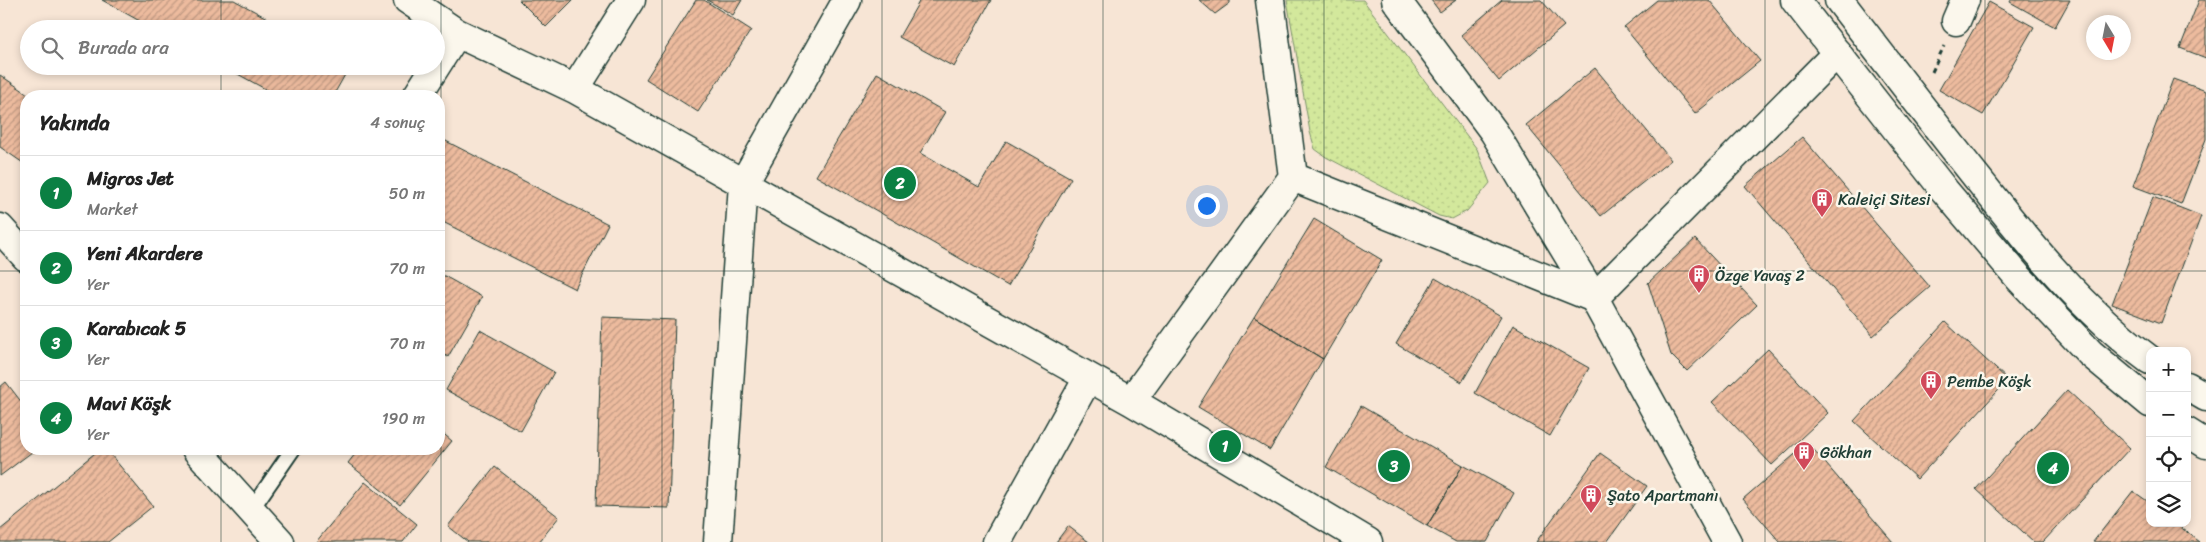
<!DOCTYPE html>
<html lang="tr">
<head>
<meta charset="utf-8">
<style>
  body { margin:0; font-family:Sriracha,sans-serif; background:#f6f6f6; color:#222 }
  .controls { position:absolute; right:15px; bottom:15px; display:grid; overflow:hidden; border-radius:10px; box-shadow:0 2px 8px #0003 }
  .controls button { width:45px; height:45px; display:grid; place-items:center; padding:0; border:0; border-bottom:1px solid #e0e0e0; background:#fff; color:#222; font:25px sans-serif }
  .compass { position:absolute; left:2086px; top:15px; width:45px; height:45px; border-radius:50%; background:#fff; box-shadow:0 2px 8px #0003; rotate:170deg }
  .you { position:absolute; left:1206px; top:205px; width:18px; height:18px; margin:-12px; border:4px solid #fff; border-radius:50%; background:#1a73e8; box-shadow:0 0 0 8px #1a73e833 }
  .badge { display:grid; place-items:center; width:32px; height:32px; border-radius:50%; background:#0b8043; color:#fff; font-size:16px; font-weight:700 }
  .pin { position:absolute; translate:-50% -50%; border:2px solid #fff; box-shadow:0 1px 5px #0006 }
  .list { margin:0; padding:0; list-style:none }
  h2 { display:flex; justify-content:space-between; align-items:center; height:65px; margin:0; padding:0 20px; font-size:21px }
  h2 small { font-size:16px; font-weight:400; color:#767676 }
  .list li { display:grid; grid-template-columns:32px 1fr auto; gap:15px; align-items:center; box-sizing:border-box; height:75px; padding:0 20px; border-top:1px solid #e0e0e0 }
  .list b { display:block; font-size:19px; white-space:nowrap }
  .list p { margin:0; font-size:16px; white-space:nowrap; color:#767676 }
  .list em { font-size:16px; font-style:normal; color:#767676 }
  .icon { flex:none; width:28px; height:28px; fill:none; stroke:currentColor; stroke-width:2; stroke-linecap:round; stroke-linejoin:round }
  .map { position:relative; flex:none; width:2206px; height:542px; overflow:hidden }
  .search { position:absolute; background:#fff; box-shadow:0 2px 8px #0003; left:20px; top:20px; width:425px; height:55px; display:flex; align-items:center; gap:12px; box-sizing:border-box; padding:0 18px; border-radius:28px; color:#767676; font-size:19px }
  .panel { position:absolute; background:#fff; box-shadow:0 2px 8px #0003; left:20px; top:90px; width:425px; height:365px; border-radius:20px }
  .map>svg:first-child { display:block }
</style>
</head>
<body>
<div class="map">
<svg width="2206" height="542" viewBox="0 0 2206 542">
  <defs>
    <pattern id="grass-dots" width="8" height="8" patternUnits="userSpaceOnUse" patternTransform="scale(1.25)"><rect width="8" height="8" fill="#d3e89c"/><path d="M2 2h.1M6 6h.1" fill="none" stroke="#b5c887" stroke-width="1.8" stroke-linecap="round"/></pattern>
    <pattern id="building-hatch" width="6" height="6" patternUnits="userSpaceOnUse" patternTransform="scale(1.25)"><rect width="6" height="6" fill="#edbb9e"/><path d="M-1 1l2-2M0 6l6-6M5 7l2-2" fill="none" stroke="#bf9982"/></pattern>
  </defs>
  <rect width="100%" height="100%" fill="#f7e5d5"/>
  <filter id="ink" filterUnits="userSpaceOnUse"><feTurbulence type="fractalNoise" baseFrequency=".02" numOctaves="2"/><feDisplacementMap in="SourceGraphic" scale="10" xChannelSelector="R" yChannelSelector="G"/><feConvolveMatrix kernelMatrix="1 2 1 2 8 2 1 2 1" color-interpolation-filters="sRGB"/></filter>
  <g filter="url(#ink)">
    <path fill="url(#grass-dots)" stroke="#799268" d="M1287,0H1363L1477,149L1490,183L1467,211L1452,219L1439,216L1326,157L1315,149L1310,132Z"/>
    <path fill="url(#building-hatch)" stroke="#1f3d34" d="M102,0H234L287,29H154Z
      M519,0H573L546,27Z
      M696,0H704L751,30L698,112L646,79Z
      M707,0H742L733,15Z
      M920,0H991L954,67L899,37Z
      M1199,0H1230V3L1215,14Z
      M1431,0H1456L1440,12Z
      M1502,0H1541L1564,26L1499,81L1461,35Z
      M1657,0H1709L1760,61L1695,114L1624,27Z
      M2011,0H2070L2055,27L2010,2Z
      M2199,0H2206V58L2180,48Z
      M1989,2L2034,27L1983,115L1939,90Z
      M223,66H350L333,96H278Z
      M1595,68L1671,160L1601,216L1526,125Z
      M877,73L945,112L920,153L979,187L1006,141L1071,178L1008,286L816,176Z
      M0,75L31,96H26V165L0,147Z
      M2173,79L2206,91V139L2181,204L2133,186Z
      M1802,137L1930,287L1873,336L1745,186Z
      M440,138L608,224L575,289L439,220Z
      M2153,197L2201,216L2161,323L2112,304Z
      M1314,219L1382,260L1323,359L1254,317Z
      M1695,239L1757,305L1687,371L1671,355L1648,283Z
      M439,273L482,297L448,357L439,352Z
      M1435,278L1501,316L1462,382L1396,344Z
      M602,317L675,320L669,508L596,506Z
      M1254,317L1323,359L1270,450L1198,407Z
      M1945,322L2008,380L1917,479L1854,421Z
      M1513,325L1589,368L1550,436L1475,393Z
      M480,330L554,372L521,431L446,390Z
      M1768,349L1828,413L1772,465L1712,402Z
      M6,382L26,408V449H36L0,476V387Z
      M2067,390L2130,448L2043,542H2034L1976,489Z
      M1361,406L1463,465L1427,526L1326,467Z
      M439,430L452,441L400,505L348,463L359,449H439Z
      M1808,443L1893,542H1780L1743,499Z
      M100,449H106L153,506L108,542H0V530Z
      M1600,453L1647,486L1607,542H1536Z
      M1463,465L1514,493L1487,542H1456L1427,526Z
      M495,467L559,517L539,542H468L448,526Z
      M365,482L417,524L403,542H316Z
      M2133,491L2150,503V523H2175L2200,542H2093Z
      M1068,526L1089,542H1056Z"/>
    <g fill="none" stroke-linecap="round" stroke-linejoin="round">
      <g stroke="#1f3d34" stroke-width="18">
        <path id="service" d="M251,510L293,449"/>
      </g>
      <g stroke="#1f3d34" stroke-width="31">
        <path id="minor" d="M408,0L457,33L575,89L1131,401L1368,542
          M1396,0L1494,132L1594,298L1727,542
          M1956,21L1965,0
          M436,66L457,33
          M575,89L631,0
          M417,96L436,66
          M1293,177L1594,298L1837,53
          M0,228L26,257
          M1131,401L1293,177L1270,0
          M196,449L280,542
          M718,542L743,184L847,0
          M997,542L1088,378"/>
      </g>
      <g stroke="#1f3d34" stroke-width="31">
        <path id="secondary" d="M1795,0L1945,191L2018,277L2090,353L2150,403
          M1839,0C1885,60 1931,120 1978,179C2029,244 2084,311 2150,360
          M2187,386L2206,397
          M2187,432L2206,444"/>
      </g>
      <path stroke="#1f3d34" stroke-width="3" stroke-dasharray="5 4" stroke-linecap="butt" d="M1932,72L1944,46"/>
      <use href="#service" stroke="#fbf7ec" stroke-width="14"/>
      <use href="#minor" stroke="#fbf7ec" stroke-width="28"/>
      <use href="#secondary" stroke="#fbf7ec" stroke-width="28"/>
    </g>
  </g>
  <path fill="none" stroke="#1f3d34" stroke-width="1" stroke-opacity="0.55" d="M221,0V29M441,0V542M662,0V542M882,0V542M1103,0V542M1324,0V542M1544,0V542M1765,0V542M1985,0V542M221,66V96M0,271H26M439,271H2206M221,449V542"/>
  <defs>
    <g id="building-pin" transform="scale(1.125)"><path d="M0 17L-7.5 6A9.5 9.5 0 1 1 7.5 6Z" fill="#d1495b" stroke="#fbf7ec"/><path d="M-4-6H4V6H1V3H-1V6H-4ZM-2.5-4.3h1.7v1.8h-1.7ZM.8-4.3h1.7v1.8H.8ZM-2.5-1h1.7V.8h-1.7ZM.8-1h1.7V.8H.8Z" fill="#fff"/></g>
  </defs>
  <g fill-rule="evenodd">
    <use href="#building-pin" x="1822" y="199"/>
    <use href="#building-pin" x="1699" y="275"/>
    <use href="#building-pin" x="1931" y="381"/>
    <use href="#building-pin" x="1804" y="452"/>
    <use href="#building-pin" x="1591" y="495"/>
  </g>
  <g text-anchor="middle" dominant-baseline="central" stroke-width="5" stroke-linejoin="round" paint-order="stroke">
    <g font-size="16" fill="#1f3d34" stroke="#fbf7ec" text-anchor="start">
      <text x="1838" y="199">Kaleiçi Sitesi</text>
      <text x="1715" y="275">Özge Yavaş 2</text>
      <text x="1947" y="381">Pembe Köşk</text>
      <text x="1820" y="452">Gökhan</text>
      <text x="1607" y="495">Şato Apartmanı</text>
    </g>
  </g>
</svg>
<div class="controls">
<button>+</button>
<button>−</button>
<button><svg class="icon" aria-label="locate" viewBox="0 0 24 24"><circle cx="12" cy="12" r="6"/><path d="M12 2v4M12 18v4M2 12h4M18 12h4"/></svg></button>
<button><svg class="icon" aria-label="layers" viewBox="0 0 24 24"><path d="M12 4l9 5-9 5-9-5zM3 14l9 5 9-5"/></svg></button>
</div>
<svg class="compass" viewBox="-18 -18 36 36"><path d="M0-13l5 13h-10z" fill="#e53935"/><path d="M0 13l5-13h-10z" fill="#767676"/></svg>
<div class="you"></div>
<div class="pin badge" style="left:1225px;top:446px">1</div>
<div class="pin badge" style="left:900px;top:183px">2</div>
<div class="pin badge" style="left:1394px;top:466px">3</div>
<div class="pin badge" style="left:2053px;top:468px">4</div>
<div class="search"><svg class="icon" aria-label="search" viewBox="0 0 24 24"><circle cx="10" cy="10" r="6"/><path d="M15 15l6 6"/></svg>Burada ara</div>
<section class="panel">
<h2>Yakında<small>4 sonuç</small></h2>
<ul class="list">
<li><span class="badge">1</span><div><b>Migros Jet</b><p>Market</p></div><em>50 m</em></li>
<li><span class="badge">2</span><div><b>Yeni Akardere</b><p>Yer</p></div><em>70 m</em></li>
<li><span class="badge">3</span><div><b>Karabıcak 5</b><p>Yer</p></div><em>70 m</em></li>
<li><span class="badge">4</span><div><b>Mavi Köşk</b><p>Yer</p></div><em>190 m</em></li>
</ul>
</section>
</div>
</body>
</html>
